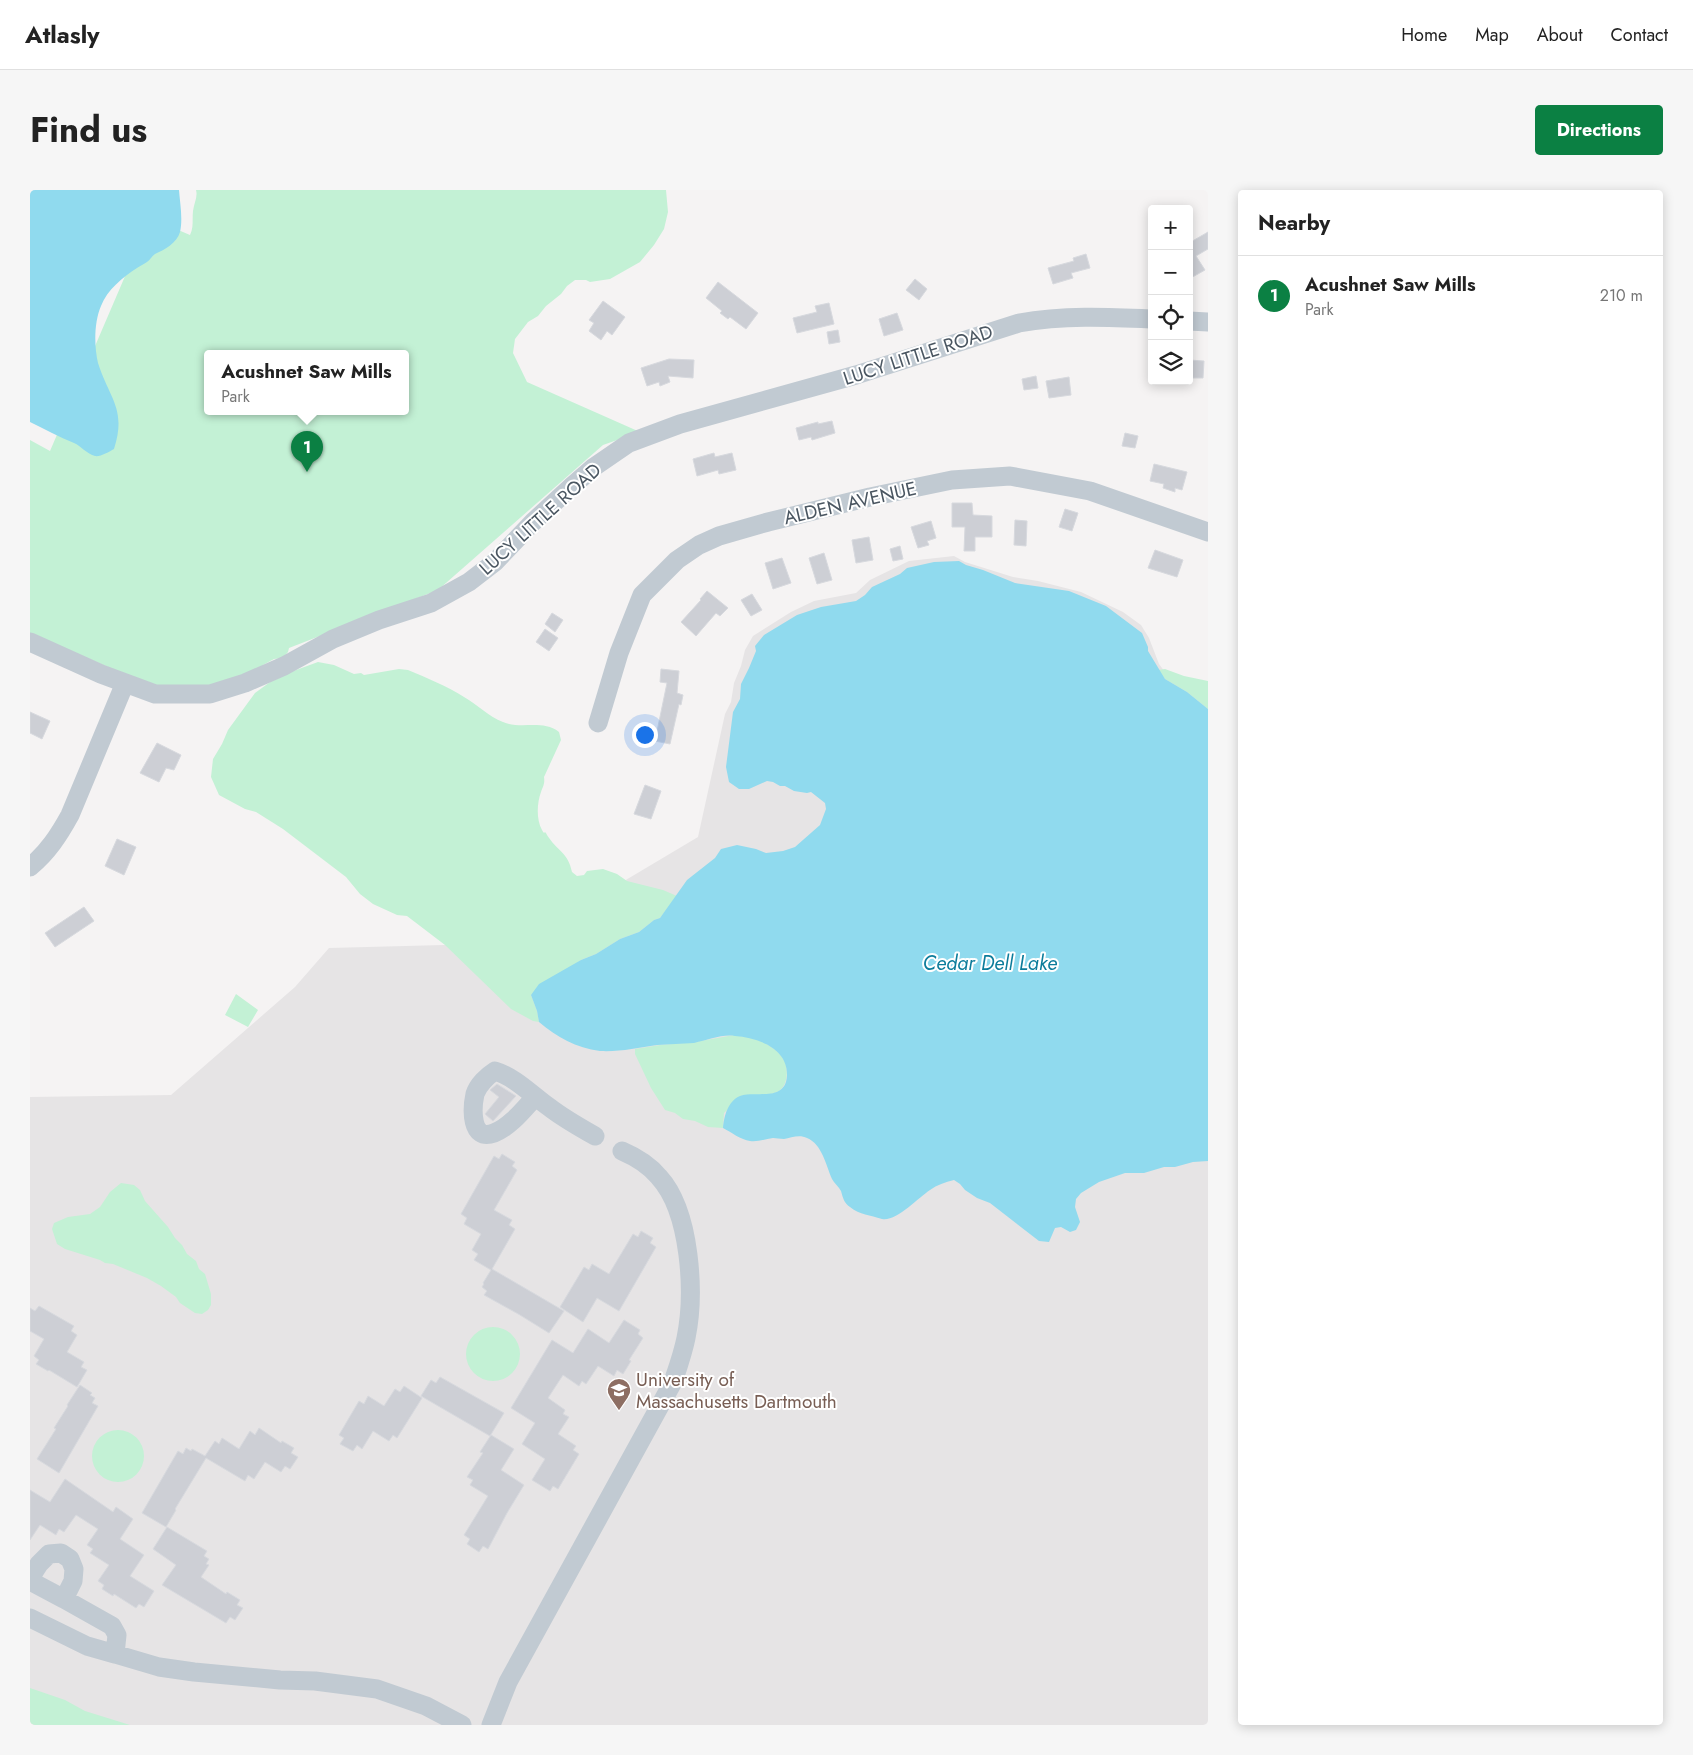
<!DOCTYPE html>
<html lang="en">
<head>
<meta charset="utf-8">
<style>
  body { margin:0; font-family:Jost,sans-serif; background:#f6f6f6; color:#222 }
  .controls { position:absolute; right:15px; top:15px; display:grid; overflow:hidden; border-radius:5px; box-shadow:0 2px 12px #0003 }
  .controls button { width:45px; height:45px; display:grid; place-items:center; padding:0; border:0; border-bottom:1px solid #e0e0e0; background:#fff; color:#222; font:25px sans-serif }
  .you { position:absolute; left:614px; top:544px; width:18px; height:18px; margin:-12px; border:4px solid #fff; border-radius:50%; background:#1a73e8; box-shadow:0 0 0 8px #1a73e833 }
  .badge { display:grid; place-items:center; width:32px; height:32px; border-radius:50%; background:#0b8043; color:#fff; font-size:16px; font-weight:700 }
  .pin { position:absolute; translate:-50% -41px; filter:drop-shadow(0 1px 2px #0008) }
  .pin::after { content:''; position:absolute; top:26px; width:18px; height:15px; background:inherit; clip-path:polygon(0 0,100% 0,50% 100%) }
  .popup { position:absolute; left:174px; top:160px; width:205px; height:65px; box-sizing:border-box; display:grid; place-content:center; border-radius:5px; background:#fff; filter:drop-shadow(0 1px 4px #0005); font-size:16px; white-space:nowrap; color:#767676 }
  .popup b { font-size:19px; color:#222 }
  .popup::after { content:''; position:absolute; left:50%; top:100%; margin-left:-10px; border:10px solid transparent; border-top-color:#fff }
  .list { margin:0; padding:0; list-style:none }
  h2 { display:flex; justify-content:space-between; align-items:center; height:65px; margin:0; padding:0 20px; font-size:21px }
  h2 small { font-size:16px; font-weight:400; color:#767676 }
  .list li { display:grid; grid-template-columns:32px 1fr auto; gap:15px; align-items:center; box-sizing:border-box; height:80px; padding:0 20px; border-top:1px solid #e0e0e0 }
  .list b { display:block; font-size:19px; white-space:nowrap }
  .list p { margin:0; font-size:16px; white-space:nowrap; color:#767676 }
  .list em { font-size:16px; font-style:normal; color:#767676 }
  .icon { flex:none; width:28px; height:28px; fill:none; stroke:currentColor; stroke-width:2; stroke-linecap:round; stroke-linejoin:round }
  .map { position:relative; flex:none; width:1178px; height:1535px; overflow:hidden; border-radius:5px }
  header { display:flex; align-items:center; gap:30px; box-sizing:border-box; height:70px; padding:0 25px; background:#fff; border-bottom:1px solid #e0e0e0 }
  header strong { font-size:24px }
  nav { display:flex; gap:28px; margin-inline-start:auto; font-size:18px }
  .intro { display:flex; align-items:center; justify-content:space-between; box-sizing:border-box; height:120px; padding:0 30px }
  h1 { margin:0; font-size:35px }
  .button { padding:12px 22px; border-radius:5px; background:#0b8043; color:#fff; font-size:18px; font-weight:700 }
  main { display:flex; gap:30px; padding:0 30px }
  aside { flex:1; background:#fff; border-radius:5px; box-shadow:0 2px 12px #0003 }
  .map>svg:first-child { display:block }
</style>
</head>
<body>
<header>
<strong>Atlasly</strong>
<nav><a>Home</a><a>Map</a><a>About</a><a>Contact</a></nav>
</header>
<div class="intro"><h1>Find us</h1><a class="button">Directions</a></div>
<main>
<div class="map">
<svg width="1178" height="1535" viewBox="0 0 1178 1535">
  <rect width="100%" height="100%" fill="#f5f3f3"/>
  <path fill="#e6e4e5" d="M924,366L935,372L983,387L1008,391L1051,402L1093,422L1111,435L1119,448L1129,474L1138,486L1178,514V1535H0V907L141,905L265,797L299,758L490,753L668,647L695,524L701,512L704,493L711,476L715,460L723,446L761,422L784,411L826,403L840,390L879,371Z"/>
  <path fill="#c3f1d5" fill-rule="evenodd" d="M166,0H636L638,22L634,39L624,55L610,72L580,89L560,92L556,90H545L537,96L531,104L516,116L508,126L498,132L485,149L483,163L497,192L610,242L573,255L408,400L259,458L258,462L253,468L244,469L233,475L223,484L199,498L133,501L0,443V250L20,261L120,28L160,45C164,37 162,29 163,21C164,13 168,7 166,0ZM178,163H376V221H178Z
    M288,472L304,475L324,484L331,483L334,485L369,479L378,480C397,488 417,496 434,507C447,514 459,527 473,532C491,540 512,529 529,542L531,550L514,587C515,594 513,596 511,602C507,613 506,629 512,640C515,646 514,639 517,645C527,661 538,662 542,682L547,686L554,685L557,681L573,679L587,684L597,691L633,700L647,706L630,728L624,730L609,742L590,749L566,764L551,770L501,805L507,821L509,832L503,831L481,819L415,755L377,726L367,725L343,714L330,704L316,687L253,639L226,622L215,619L189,605L181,587L183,569L192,554L198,540L225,503L247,487Z
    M1135,479L1154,486L1178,491V519L1157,502L1135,489L1128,480Z
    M206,804L228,820L218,837L195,825Z
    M704,845C716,847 728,848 738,855C744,858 752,865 755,872C758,880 758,895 749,901C739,907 724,905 713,905L694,923L693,938L678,937L665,931L653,929L645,923L635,920L621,898L605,864V859L630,855L665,852Z
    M91,993L104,995L110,1000L115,1011L138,1037L145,1048L152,1055L157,1064L166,1071L169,1079L175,1084L181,1104V1115L178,1120L172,1124L165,1123L150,1113L146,1107L131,1096L117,1088L83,1074L75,1073L70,1070L35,1059L27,1054L22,1039L24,1033L38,1027L60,1024L70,1017L80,1002Z
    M436 1164a27 27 0 1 1 54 0a27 27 0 1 1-54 0Z
    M62 1266a26 26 0 1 1 52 0a26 26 0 1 1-52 0Z
    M0,1498L35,1510L55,1521L100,1535H0Z"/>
  <path fill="#90daee" d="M0,0H149C150,13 153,29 150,42C147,53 134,60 125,64C122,66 120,70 117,72C114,74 110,76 107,78C93,87 77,100 71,116C64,132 64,156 68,173C79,208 97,219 84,259C79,262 70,267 65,266C57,264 51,256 44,253C29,247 15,239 0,232Z
    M929,371L936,375L953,380L985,393L1039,401L1076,416L1112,443L1118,457V461L1135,489L1157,502L1178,519V971L1163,972L1145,977H1134L1114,983H1095L1069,992L1051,1003L1046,1009L1045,1017L1050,1032L1046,1040L1040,1042L1031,1037L1025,1038L1019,1052L1009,1051L960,1013L947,1008L935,1000L930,994L924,990C915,992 907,995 900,1000C888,1008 866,1032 852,1029C840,1025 830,1025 820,1017C814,1013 813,1008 811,1001C809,997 804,993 802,989C796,975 792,954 777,948C769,944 761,948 754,949C750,949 746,948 743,948C735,949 728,952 720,951C711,950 701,942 693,938C694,926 698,911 710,906C724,900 755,913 757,886C758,858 728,848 705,846C692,844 678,850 664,853C652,854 639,854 627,855C608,858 589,862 570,861C546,858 527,847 509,832L507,821L501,805L509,794L551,770L566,764L590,749L609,742L624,730L630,728L657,690L685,668L691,659L707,655L726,659L736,663L753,661L765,657L790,635L796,619L795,613L781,602L777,603L764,601L755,596H750L743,592L737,591L719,599H709L699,592L696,577L703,522L710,509L711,494L719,478L726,461L725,456L734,445L767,425L791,417L826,411L835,405L842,397L870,384L877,378L904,372Z"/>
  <path fill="#cdcfd5" stroke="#d7d9de" d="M1178,42V59L1166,66L1175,80L1159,89V53Z
    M1056,64L1060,78L1041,83L1043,88L1023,94L1018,78L1044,71L1043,68Z
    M885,89L897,99L889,110L876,100Z
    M688,92L728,123L716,139L700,127L698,129L690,123L692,121L676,108Z
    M573,111L595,127L582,145L577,141L571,150L559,141L564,133L559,130Z
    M799,113L804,134L767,143L763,128L787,122L785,116Z
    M867,123L873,140L854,146L849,129Z
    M808,140L810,152L799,154L797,142Z
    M639,169L664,170L663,188L638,186L640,192L630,196L629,192L617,196L611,178Z
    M1159,170L1174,171L1173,188H1159Z
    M1006,186L1008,198L994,200L992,189Z
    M1039,187L1041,205L1019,208L1016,191Z
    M802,231L805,243L782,250L781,247L769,250L766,238L788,232V234Z
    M1095,243L1108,246L1105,258L1092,256Z
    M684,263L685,267L702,263L706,280L689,284L688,280L667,286L663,269Z
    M1124,274L1157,282L1152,300L1145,298V302L1133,298L1134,294L1120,291Z
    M922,313H942L943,325L962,326V347H945V361H934L935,337H922Z
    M1035,319L1048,323L1042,341L1029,337Z
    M985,330L997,331L996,356L984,355Z
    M901,331L906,348L897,351L899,355L888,358L881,337Z
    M839,347L843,370L826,373L822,350Z
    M870,356L873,369L863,371L860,359Z
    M1125,360L1153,370L1147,387L1118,378Z
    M794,363L802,390L787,394L779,368Z
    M752,368L761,393L743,399L735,373Z
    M677,401L698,418L690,426L686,423L666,446L651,432L671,410L670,409Z
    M722,404L732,420L721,426L711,410Z
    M522,423L533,430L525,442L515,434Z
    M515,439L528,448L519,461L506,452Z
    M631,479L649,481L647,503L653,505L651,515L649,514L640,554L625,551L637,493L630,492Z
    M0,522L20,531L12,549L0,543Z
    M127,553L151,565L144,580L136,578L129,592L110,583Z
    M615,595L631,601L621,629L604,624Z
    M87,649L106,657L94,685L75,676Z
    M54,717L64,731L25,757L15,743Z
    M467,894L486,906L463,931L455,924L469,907L460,900Z
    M472,964L485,972L482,976L487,980L464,1020L482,1030L479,1035L485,1039L462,1079L534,1121L519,1143L490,1125L454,1105L457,1101L452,1097L454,1094L453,1093L461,1080L444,1070L448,1064L442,1060L451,1044L434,1034L437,1028L431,1024L464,966L469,969Z
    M611,1041L623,1048L620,1053L626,1057L589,1121L567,1108L553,1132L530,1117L554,1077L559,1080L562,1074L579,1084L603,1044L608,1047Z
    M9,1116L44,1136L41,1141L47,1145L37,1162L54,1172L51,1177L57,1180L47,1197L19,1180L18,1181L6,1174L9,1170L4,1166L14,1149L0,1141V1118L5,1121Z
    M594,1130L610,1140L608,1144L613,1148L599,1170L601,1171L593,1184L587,1180L584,1186L568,1176L556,1194L552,1191L549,1196L533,1185L518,1208L535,1220L533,1224L539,1227L528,1244L546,1256L543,1260L549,1264L528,1299L523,1296L520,1301L502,1290L515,1269L492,1254L505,1233L481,1218L522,1150L543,1163L558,1139L579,1153Z
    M410,1187L474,1223L460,1246L391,1206L401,1190L406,1193Z
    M50,1195L62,1203L60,1205L65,1208L62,1213L68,1216L29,1283L7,1269L26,1239L24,1238L38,1216L37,1215Z
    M374,1196L392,1208L367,1248L363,1245L359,1251L343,1241L332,1259L327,1255L323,1261L310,1254L314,1248L309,1245L329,1211L334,1214L338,1206L354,1216L365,1199L370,1202Z
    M229,1238L251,1253L252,1251L264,1258L261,1263L268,1267L260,1279L255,1276L251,1282L235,1272L224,1289L218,1285L215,1291L176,1268L145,1319L146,1320L136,1337L112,1323L148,1261L153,1264L156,1258L161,1261L162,1259L175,1266L185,1251L189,1254L192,1248L209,1259L220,1241L225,1245Z
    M461,1245L484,1259L471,1280L494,1295L477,1323L458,1359L453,1356L449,1362L437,1354L440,1349L434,1345L458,1306L440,1295L443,1290L437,1287L453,1263L450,1262Z
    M35,1289L83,1322L86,1317L103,1329L90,1349L114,1365L100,1386L124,1401L114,1417L109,1414L106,1418L84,1404L83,1406L72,1399L74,1395L68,1391L79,1375L60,1363L63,1359L57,1355L68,1339L46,1325L34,1342L29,1339L26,1345L10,1335L0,1350V1300L20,1312Z
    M137,1337L177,1361L174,1366L179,1369L176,1374L179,1375L171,1387L196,1404L197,1402L210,1410L207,1415L213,1418L205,1430L200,1427L196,1433L132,1395L146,1375L123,1359Z"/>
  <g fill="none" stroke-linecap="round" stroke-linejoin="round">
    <path stroke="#c1cad2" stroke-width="19" d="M1159,131L1178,132
      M0,452L71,484L125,504H180L215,493L254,476L303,449L349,430L401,413L439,392L465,372L503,332L541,297L564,277L599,253L650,234L826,185L989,133C1034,125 1077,127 1122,129
      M568,533L589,463L612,405L647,370L669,355L689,346L738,332L840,307L922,290L980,286L1060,301L1178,342
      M0,677C18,662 29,645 40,625L95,493
      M505,907C494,919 480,937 464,943C440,952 442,918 445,904C448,895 457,886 465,881C485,887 502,905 519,917C533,928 549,937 565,946
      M0,1388L9,1374L19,1364L31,1363L40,1369L44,1379L43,1391L34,1409L0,1391
      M0,1428L57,1456L85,1464L87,1445L82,1436L34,1409
      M85,1464L129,1477L164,1482L250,1490L285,1491L347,1499L396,1516L432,1535
      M461,1535L478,1492L643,1192C648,1177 653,1163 656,1148C665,1104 661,1022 629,987C620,976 606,967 592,961"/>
  </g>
  <defs>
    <g id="university-pin" transform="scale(1.25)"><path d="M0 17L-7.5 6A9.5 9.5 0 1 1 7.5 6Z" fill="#8d6e63" stroke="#fff"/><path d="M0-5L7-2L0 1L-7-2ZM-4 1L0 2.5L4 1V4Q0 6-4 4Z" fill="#fff"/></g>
  </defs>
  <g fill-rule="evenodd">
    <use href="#university-pin" x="589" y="1200"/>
  </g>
  <g text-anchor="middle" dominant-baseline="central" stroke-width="4" stroke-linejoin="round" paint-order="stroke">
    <g font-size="19" fill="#4a5661" stroke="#fff">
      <text transform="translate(888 165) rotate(-18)">LUCY LITTLE ROAD</text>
      <text transform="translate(820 313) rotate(-13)">ALDEN AVENUE</text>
      <text transform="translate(510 329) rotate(-42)">LUCY LITTLE ROAD</text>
    </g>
    <g font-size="19" fill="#785e54" stroke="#fff" text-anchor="start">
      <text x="606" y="1189">University of<tspan x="606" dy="22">Massachusetts Dartmouth</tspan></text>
    </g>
    <g font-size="20" font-style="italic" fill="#0c7c9b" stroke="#fff">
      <text x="960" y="773">Cedar Dell Lake</text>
    </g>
  </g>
</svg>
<div class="controls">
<button>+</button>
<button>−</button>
<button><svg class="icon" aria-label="locate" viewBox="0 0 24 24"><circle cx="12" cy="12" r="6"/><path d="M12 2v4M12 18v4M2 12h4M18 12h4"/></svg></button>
<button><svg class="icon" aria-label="layers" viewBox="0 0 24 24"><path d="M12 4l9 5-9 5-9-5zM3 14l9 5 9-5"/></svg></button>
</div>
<div class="you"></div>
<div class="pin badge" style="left:277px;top:282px">1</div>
<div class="popup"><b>Acushnet Saw Mills</b>Park</div>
</div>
<aside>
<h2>Nearby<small></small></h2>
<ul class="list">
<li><span class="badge">1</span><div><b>Acushnet Saw Mills</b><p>Park</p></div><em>210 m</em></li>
</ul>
</aside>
</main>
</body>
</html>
